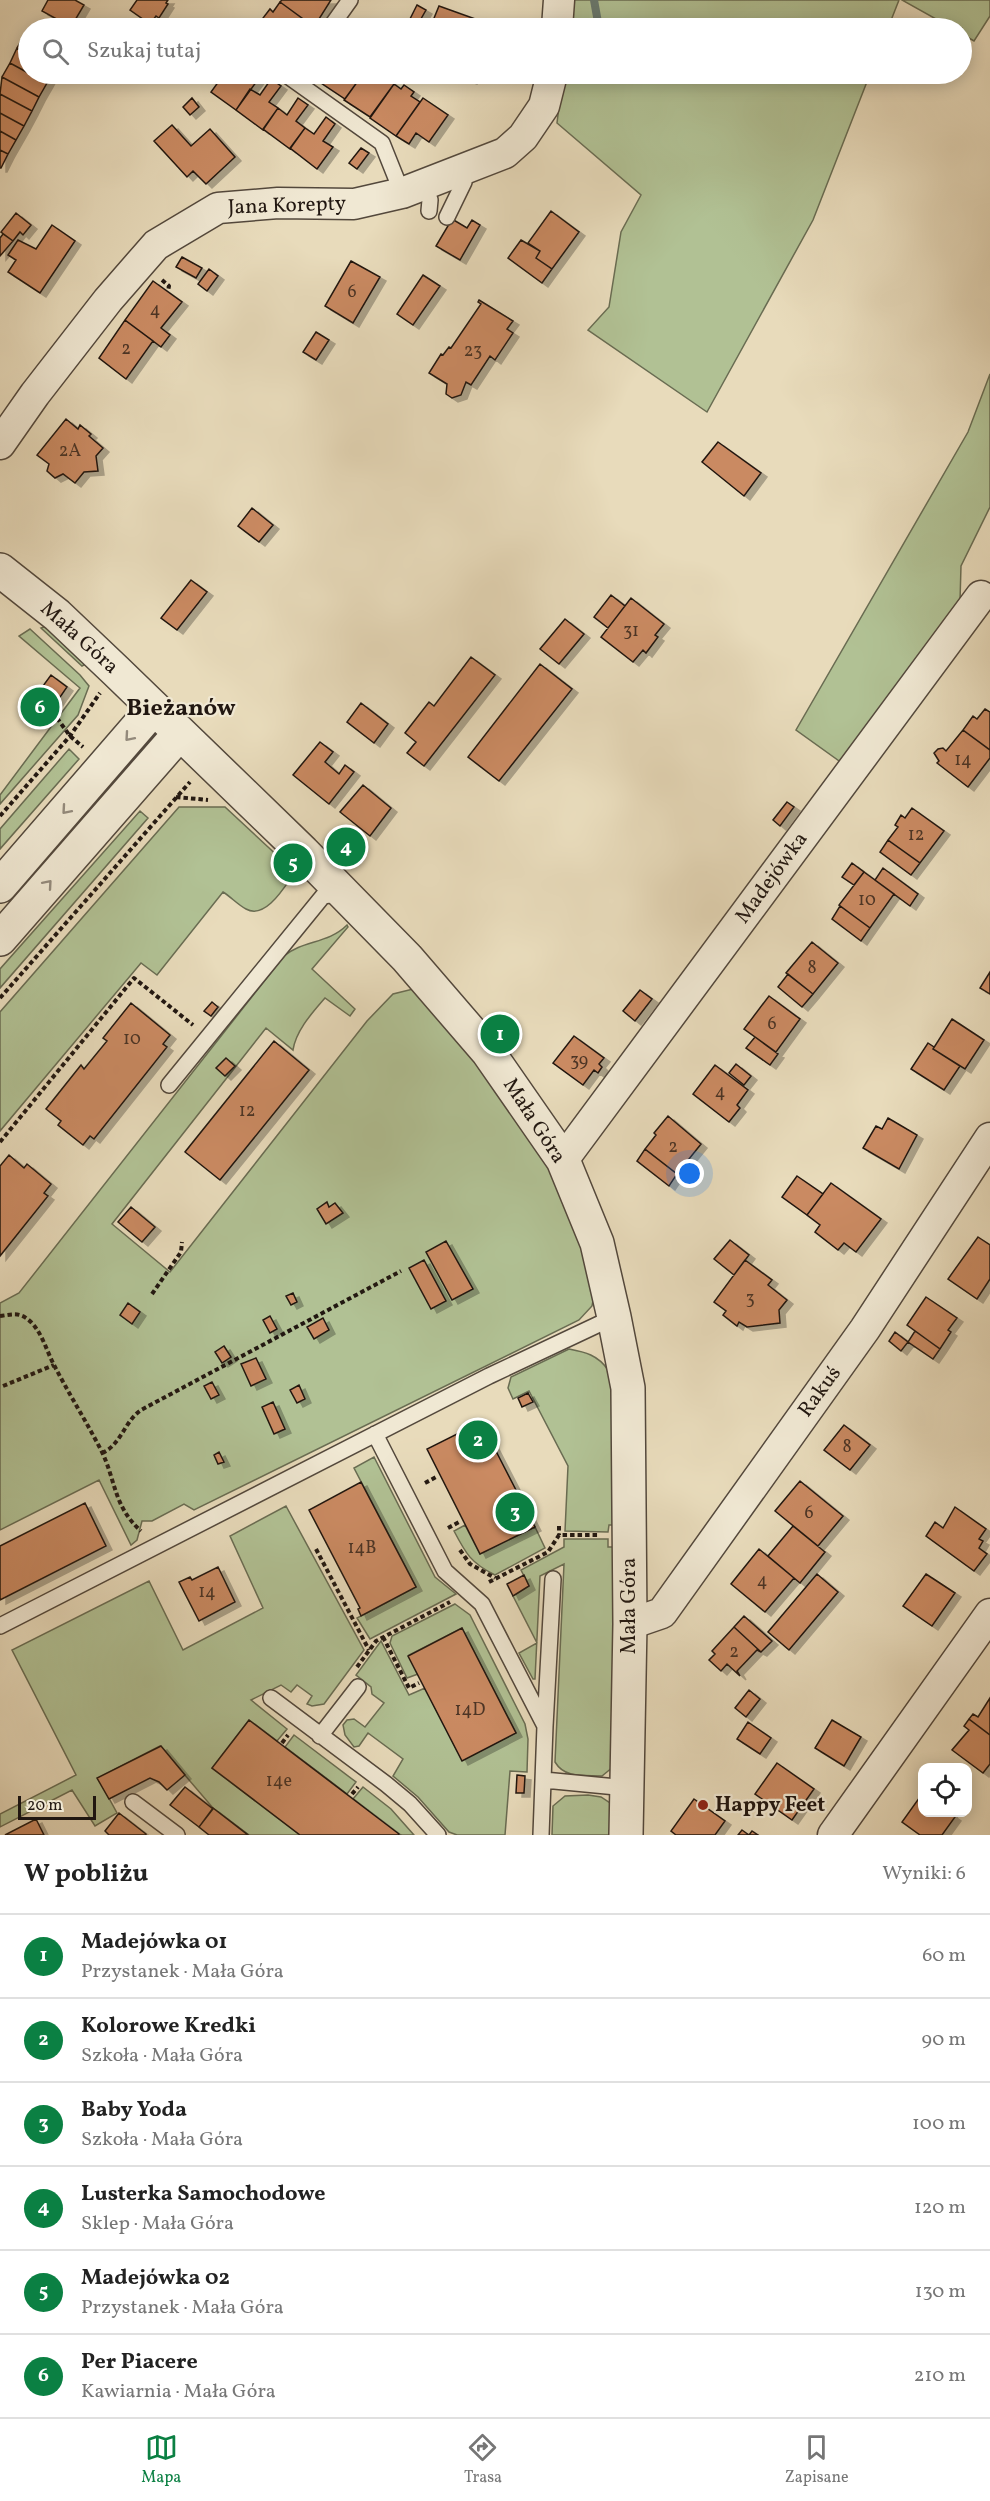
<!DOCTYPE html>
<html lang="pl">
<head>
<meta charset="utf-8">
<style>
  body { margin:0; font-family:Vollkorn,serif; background:#f2f2f2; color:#222 }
  .controls { position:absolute; right:18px; bottom:18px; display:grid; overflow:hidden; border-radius:12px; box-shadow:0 3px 15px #0003 }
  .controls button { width:54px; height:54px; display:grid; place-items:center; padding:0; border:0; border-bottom:2px solid #e0e0e0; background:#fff; color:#222; font:30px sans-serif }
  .scale { position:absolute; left:18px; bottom:15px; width:78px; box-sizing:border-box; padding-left:6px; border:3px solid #211711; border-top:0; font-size:16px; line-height:21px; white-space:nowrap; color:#211711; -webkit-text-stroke:4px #f0e8d3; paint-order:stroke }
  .you { position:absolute; left:690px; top:1174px; width:21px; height:21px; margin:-15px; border:4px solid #fff; border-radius:50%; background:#1a73e8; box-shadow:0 0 0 9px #1a73e833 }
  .badge { display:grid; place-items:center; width:39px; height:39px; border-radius:50%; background:#0b8043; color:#fff; font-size:20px; font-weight:700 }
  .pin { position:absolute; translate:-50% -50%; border:3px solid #fff; box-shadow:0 2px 6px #0006 }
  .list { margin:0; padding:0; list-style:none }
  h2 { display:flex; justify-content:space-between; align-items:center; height:78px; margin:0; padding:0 24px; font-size:26px }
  h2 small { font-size:20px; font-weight:400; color:#767676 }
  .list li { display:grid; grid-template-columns:39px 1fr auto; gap:18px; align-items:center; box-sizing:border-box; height:84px; padding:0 24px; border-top:2px solid #e0e0e0 }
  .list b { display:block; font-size:22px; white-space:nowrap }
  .list p { margin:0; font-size:20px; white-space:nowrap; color:#767676 }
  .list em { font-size:20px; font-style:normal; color:#767676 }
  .icon { flex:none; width:33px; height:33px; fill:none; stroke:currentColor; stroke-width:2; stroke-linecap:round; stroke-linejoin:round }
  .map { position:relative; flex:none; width:990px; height:1835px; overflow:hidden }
  .search { position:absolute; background:#fff; box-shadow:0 3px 15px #0003; left:18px; right:18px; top:18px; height:66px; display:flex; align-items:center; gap:15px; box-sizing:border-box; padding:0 21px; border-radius:33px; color:#767676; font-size:22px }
  .sheet { height:582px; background:#fff }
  nav { display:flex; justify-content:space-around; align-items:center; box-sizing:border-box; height:84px; border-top:2px solid #e0e0e0; background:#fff; font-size:16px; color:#767676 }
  nav a { display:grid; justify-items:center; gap:3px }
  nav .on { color:#0b8043 }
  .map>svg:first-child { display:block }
</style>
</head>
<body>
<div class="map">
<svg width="990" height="1835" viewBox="0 0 990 1835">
  <defs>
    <filter id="shadow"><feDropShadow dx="6" dy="4" stdDeviation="0" flood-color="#0004"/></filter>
  </defs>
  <rect width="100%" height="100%" fill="#e8dbbb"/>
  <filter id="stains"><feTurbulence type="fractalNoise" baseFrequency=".00333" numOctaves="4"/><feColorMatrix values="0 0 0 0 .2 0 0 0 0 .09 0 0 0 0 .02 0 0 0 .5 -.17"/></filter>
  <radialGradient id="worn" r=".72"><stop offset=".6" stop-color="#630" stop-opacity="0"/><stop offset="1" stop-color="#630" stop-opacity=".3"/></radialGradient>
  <path fill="#b1c194" stroke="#696c52" stroke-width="1.5" d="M573,0H899L888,28H570Z
    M902,0H990V16L974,41L962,34V28H952Z
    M563,74H870L813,220L707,412L588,330L609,307L621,232L641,195L557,123Z
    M990,374V507L961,566L960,601L842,763L796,730L968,432Z
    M49,625L89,662L82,666L41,628Z
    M30,629L80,675L89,686L78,715L0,804V795L80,688L19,636Z
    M69,749L79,759L0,849V829Z
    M179,807H225L295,872C285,886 266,920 246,909C238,905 231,897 223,892L157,975L141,963L0,1131V1012Z
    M140,811L148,818L0,988V969Z
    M347,925L348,927L312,969L355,1009L350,1016L325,998C313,1012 296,1030 293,1050L266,1028L112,1224L170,1272L367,1021L393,994L417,988L464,1040L529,1135L562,1192L586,1253L595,1291L592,1306L579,1320L194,1510L184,1504L152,1521H142L137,1540L131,1545L99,1480L0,1530V1303L19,1293L284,956C303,940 328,944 347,925Z
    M569,1349C585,1352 598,1355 608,1370C621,1389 615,1496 614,1525H609L608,1532L565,1531L568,1466L529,1391L513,1399L508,1388L511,1377Z
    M374,1457L435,1577L456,1594L370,1639L357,1618L416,1587L354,1468Z
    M286,1506L364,1650L324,1704L312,1706L307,1704L312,1696L297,1685L291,1692L281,1685L251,1700L287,1729L277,1741L249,1720L212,1768L300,1835H249L213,1808L160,1746L98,1778L117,1813L95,1826L72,1790L0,1827V1814L76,1775L12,1650L149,1581L183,1650L263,1608L230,1536Z
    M465,1525L480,1554L535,1527L545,1548L495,1575C471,1563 466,1554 454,1531Z
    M564,1539H608V1547H616L613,1767L602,1776C585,1775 565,1779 555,1762L564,1564L540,1576L535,1679H533L519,1653L537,1643L513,1596L529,1586L521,1570L564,1547Z
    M455,1604L470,1615L525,1724L528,1739L527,1772L510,1771L505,1835H457L449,1832L418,1797L393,1776L403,1759L368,1733L359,1746L354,1747L345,1735L343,1725L347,1720L354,1719L365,1727L384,1703L372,1694L371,1687L356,1675L381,1641L409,1695L425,1688L462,1760L516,1733L462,1628L409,1655L418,1674L407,1678L390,1643L392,1636Z
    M294,1735L356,1782L347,1794L285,1747Z
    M363,1787L391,1809L414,1835H398L353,1799Z
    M588,1795L601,1797L610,1803L612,1835H552L553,1806L565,1796Z"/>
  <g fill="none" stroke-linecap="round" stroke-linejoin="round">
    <path stroke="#687970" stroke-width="8" d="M594,0L599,28
      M601,74V77"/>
  </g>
  <path fill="#ca8a62" stroke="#211711" stroke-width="1.5" filter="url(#shadow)" d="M48,0H75L84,5L71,27L42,11Z
    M137,0H168L166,3L168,4L159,18L156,16L150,24L130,10Z
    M282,0H331L314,27L280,2Z
    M280,2L313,26L311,28H262L267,21L263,18L270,9L273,12Z
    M417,5L426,10L418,24L410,19Z
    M439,6L492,25L491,28H430Z
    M410,19L418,24L416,28H405Z
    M25,34L28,36V54L17,48Z
    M17,48L28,54V73L10,63Z
    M10,63L47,83L39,97L2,77Z
    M30,74H52L47,83Z
    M224,74H262L236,110L211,92Z
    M323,74H363L345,99L318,81Z
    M363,74H388L385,77L394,84L370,117L344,100Z
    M454,74H473L471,80Z
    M2,77L39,97L32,111L0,94Z
    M271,79L281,86L269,102L278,108L263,130L236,110L250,89L260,95Z
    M394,84L401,89L404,85L414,92L411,96L420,102L396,136L370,118Z
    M0,94L32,111L24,126L0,113Z
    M192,98L199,107L190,115L183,107Z
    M298,98L308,105L296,121L305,128L290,149L263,129L278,108L287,115Z
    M423,98L448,115L429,142L416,133L409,144L396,136Z
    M0,113L24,126L16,140L0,131Z
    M326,117L335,124L323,141L333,147L317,169L290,148L305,128L314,134Z
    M172,125L191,146L210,129L235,157L206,184L193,171L187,177L154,141Z
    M0,131L16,140L8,154L0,150Z
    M361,148L369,153L357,169L349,163Z
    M0,150L8,154L1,168H0Z
    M551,211L579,232L552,269L536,258L540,251L528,243Z
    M16,213L31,225L23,235L20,232L13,241L1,232Z
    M452,219L467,228L472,220L480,225L460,260L436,246Z
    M52,225L75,241L40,293L8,272L16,260L8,255L18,240L36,249Z
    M3,234L13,241L0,256V238Z
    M521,240L540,251L536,258L552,269L542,283L508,258Z
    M182,257L202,268L196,278L176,267Z
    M351,261L380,277L353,323L325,306Z
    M209,269L218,276L207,291L198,284Z
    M423,275L440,286L413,325L397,314Z
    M153,281L182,302L161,328L170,335L161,347L125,320Z
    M479,300L513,321L507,329L513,333L495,360L490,356L471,385L466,382L461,395L452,398L446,394L447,384L429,373L441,354L443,355L449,347L451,348L481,304L478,302Z
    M125,320L153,341L126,379L99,358Z
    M316,332L329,340L316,360L303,352Z
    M66,419L78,429L80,425L91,434L89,436L103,448L96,456L98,471L84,472L75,483L63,474L55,478L47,471L49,464L37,455Z
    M718,442L761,473L744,496L702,462Z
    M252,508L273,525L259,542L238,526Z
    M191,580L207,592L177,630L161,618Z
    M611,595L625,606L608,628L594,617Z
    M631,598L664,624L655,635L658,637L646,653L643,650L633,662L601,637Z
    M565,619L584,634L559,664L540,649Z
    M471,657L495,675L424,766L407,753L416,742L405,733L429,702L434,706Z
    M540,664L572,689L499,781L468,757Z
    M51,675L67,687L56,703L40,690Z
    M37,693L54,706L43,720L27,708Z
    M361,703L388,724L374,743L347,722Z
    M985,709L990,712V750L963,730L973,716L977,719Z
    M963,730L990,750V758L968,787L937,763L939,761L934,753L938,749L943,748L946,751Z
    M320,742L333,752L325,762L339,774L345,765L354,772L329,804L293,775Z
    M363,785L391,808L370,836L340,812Z
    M787,802L794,807L780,826L773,820Z
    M912,808L944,831L920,863L888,840L898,827L895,825L901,815L905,818Z
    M345,834L359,846L347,859L334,847Z
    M888,840L920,863L911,875L880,852Z
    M852,863L864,872L854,885L842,877Z
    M883,868L918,894L910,906L875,880Z
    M864,872L894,894L870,928L839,905Z
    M840,906L870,928L861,941L832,919Z
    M812,942L838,963L813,994L786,973Z
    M990,972V994L980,988Z
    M788,974L813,994L802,1007L778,987Z
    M640,990L652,999L635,1021L623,1011Z
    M769,996L800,1019L776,1052L744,1029Z
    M212,1002L218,1007L211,1016L204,1011Z
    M131,1003L170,1035L163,1044L167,1047L94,1139L90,1136L83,1145L58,1125L61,1121L46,1109L81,1065L84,1069L107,1041L103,1038Z
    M952,1019L984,1040L965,1069L933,1049Z
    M574,1036L604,1058L599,1064L602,1067L598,1073L594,1070L583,1085L553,1063Z
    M755,1037L778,1054L770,1065L746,1048Z
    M274,1041L309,1070L220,1180L185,1152Z
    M928,1043L934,1047L933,1049L960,1066L944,1090L911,1069Z
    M226,1058L235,1066L225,1076L216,1068Z
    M736,1064L751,1076L744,1085L729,1073Z
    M715,1065L748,1090L737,1105L740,1108L729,1122L693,1094Z
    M668,1116L701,1144L677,1174L645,1149L656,1135L654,1133Z
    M888,1118L917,1135L899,1169L863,1148L876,1126L882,1129Z
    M645,1149L677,1174L669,1186L637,1161Z
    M9,1155L24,1168L27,1164L51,1184L44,1193L48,1196L0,1256V1166Z
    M797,1176L823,1194L807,1215L782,1197Z
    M831,1183L881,1219L856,1252L844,1243L838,1250L815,1232L820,1225L807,1215Z
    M327,1202L329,1207L335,1203L343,1213L326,1224L317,1209Z
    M131,1207L155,1227L142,1242L118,1222Z
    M978,1237L990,1245V1279L977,1299L948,1279Z
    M730,1240L749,1255L734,1275L714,1259Z
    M446,1241L473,1289L452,1300L426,1252Z
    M424,1260L446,1301L431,1309L409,1268Z
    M745,1260L772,1280L768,1285L787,1300L779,1310L780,1323L747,1327L739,1322L737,1326L723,1315L726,1311L714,1302Z
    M293,1293L297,1302L291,1305L286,1296Z
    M926,1297L957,1318L948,1330L951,1332L940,1349L907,1325Z
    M128,1303L140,1312L132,1324L120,1315Z
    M270,1316L277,1329L270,1333L263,1320Z
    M323,1318L329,1330L314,1339L307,1327Z
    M915,1331L940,1349L933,1359L908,1342Z
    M895,1332L908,1342L901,1351L889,1341Z
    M224,1346L231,1357L222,1363L215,1352Z
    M256,1358L266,1379L251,1386L241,1364Z
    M212,1382L219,1395L211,1399L204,1386Z
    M299,1385L305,1399L297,1403L290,1390Z
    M528,1393L533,1402L522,1407L518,1398Z
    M273,1402L285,1429L274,1434L262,1407Z
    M481,1422L535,1527L480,1554L427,1449Z
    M844,1425L870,1445L850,1470L824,1450Z
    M219,1452L224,1462L218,1464L214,1455Z
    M800,1481L843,1516L818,1546L775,1511Z
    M361,1482L416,1587L361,1616L358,1609L360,1608L309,1510Z
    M85,1503L106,1546L0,1600V1546Z
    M955,1507L986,1529L979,1539L983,1541L979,1548L987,1554L974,1571L926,1536L935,1522L943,1528Z
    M793,1526L825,1552L800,1583L768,1556Z
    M759,1549L794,1578L765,1612L731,1584Z
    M218,1567L235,1602L199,1621L179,1582L190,1577L192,1580Z
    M817,1574L838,1592L789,1650L768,1632Z
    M926,1574L955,1593L932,1626L903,1606Z
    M524,1575L529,1586L513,1596L507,1584Z
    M744,1616L772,1641L761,1652L734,1627Z
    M734,1627L761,1652L757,1650L737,1671L740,1676L727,1664L721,1671L709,1660L715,1654L712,1651Z
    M462,1628L516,1733L462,1761L408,1656Z
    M749,1690L760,1699L746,1717L735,1708Z
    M990,1698V1735L969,1719L973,1714L978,1717Z
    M969,1719L990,1735V1764L983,1773L952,1750L969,1730L964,1726Z
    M249,1720L399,1834L398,1835H300L212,1768Z
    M832,1720L861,1737L844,1766L815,1748Z
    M748,1722L771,1738L760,1754L737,1739Z
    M161,1746L185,1775L167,1790L159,1782L150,1778L109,1799L97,1778Z
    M777,1763L814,1789L792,1820L755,1794Z
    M517,1775L525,1776L524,1793H516Z
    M185,1787L213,1809L199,1827L170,1805Z
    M922,1794V1812H952L951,1814L955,1817L942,1835H920L902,1822Z
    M694,1799L725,1821L715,1835H676L671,1831Z
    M213,1808L248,1835H209L199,1827Z
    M119,1813L146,1834V1835H109L105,1831Z
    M36,1819L44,1835H5Z
    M742,1830L749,1835L752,1831L758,1835H738Z"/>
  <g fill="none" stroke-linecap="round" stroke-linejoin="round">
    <g stroke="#53483c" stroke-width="18">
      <path id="service" d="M330,28L350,0
        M285,74L382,143L402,193
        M424,184L430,200L429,211
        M447,217L464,182L463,169
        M169,1085L323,896L342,893
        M375,1434L445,1571L482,1604L545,1726L541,1835
        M0,1626L489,1376L614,1317
        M271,1698L386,1784L410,1804L438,1835
        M545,1726L553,1579
        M320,1736L358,1687
        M544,1780L627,1788
        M133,1802L177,1835"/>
    </g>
    <g stroke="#53483c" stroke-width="33">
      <path id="minor" d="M557,28L559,0
        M0,444L35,394L108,300L156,245L218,208L278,203L354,204L402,193L505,153L523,137L544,106L552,74
        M563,1160L981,596
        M630,1624L662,1613L865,1329L990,1138
        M833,1835L990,1614"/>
    </g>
    <g stroke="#53483c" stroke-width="36">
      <path id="tertiary" d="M0,570L57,615L116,671L303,852L407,958L488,1052L563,1160L597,1243L614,1317L628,1388L630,1624L626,1835
        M0,886L154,708
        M0,939L180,733"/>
    </g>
    <path stroke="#211711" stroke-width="4" stroke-dasharray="4.5 3" stroke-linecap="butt" d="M162,280L169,286L168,291
      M57,718L70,736L83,747
      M176,797L208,800
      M0,816L70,736L100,693
      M0,998L190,782
      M0,1142L134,978L193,1025
      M152,1294L181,1252L182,1242
      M0,1316C9,1315 18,1312 26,1318C41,1328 46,1350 54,1365C69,1394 86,1421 101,1450C116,1480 113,1506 141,1531
      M3,1386L54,1365
      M102,1453C121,1445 124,1422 141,1410L401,1271
      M425,1483L438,1476
      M559,1526V1535
      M448,1528L461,1521
      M316,1549L369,1650
      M460,1550L470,1564L495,1578
      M489,1582L548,1552L559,1535H600
      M383,1637L409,1688L419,1683
      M357,1667L376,1641L450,1602
      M282,1743L288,1735
      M352,1794L358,1787"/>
    <use href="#service" stroke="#f0e8d3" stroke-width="15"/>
    <use href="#minor" stroke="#f0e8d3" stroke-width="30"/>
    <use href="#tertiary" stroke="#f0e8d3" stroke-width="33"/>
  </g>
  <defs><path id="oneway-chevron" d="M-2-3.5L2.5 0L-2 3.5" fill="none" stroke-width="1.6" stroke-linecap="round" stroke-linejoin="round" transform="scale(1.5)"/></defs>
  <g stroke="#938a7c">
    <use href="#oneway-chevron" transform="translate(129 737) rotate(131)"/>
    <use href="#oneway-chevron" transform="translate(66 810) rotate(131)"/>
    <use href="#oneway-chevron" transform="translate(48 884) rotate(-49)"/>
  </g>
  <circle fill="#8f2418" stroke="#f0e8d3" stroke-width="2" cx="703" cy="1805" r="6"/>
  <g text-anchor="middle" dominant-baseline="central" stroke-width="4.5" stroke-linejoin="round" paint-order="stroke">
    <g font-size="18" fill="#4b3425">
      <text x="352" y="292">6</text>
      <text x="155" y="310">4</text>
      <text x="126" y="349">2</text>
      <text x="473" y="351">23</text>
      <text x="70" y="451">2A</text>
      <text x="631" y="631">31</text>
      <text x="963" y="760">14</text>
      <text x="916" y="835">12</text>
      <text x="867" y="900">10</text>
      <text x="812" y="968">8</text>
      <text x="772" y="1024">6</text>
      <text x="132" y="1039">10</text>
      <text x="579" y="1061">39</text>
      <text x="720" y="1092">4</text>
      <text x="247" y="1111">12</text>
      <text x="673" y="1147">2</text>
      <text x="750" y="1299">3</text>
      <text x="847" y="1447">8</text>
      <text x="809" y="1513">6</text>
      <text x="362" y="1548">14B</text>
      <text x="762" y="1581">4</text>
      <text x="207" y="1592">14</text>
      <text x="734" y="1652">2</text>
      <text x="470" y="1710">14D</text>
      <text x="279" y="1781">14e</text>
    </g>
    <g font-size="21" fill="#211711" stroke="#f0e8d3">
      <text transform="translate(287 206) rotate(-2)">Jana Korepty</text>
      <text transform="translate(79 638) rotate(42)">Mała Góra</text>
      <text transform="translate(772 878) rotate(-54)">Madejówka</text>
      <text transform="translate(534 1121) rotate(57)">Mała Góra</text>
      <text transform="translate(820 1392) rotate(-54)">Rakuś</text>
      <text transform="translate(629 1606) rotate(-90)">Mała Góra</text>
    </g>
    <g font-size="21" font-weight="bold" fill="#211711" stroke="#f0e8d3" text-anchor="start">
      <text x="715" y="1805">Happy Feet</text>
    </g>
    <g font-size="24" font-weight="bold" fill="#211711" stroke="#f0e8d3">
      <text x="181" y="709">Bieżanów</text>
    </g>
  </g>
  <rect width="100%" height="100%" filter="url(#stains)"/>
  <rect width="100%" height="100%" fill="url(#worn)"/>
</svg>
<div class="controls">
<button><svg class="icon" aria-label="locate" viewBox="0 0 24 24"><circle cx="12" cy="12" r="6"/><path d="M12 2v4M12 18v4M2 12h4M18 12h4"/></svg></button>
</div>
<div class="scale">20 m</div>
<div class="you"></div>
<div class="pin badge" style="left:500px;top:1034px">1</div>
<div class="pin badge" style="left:478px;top:1440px">2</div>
<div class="pin badge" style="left:515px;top:1512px">3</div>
<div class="pin badge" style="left:346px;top:847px">4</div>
<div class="pin badge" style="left:293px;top:863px">5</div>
<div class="pin badge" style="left:40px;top:707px">6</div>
<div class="search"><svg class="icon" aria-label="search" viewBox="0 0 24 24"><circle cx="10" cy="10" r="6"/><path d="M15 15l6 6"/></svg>Szukaj tutaj</div>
</div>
<section class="sheet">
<h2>W pobliżu<small>Wyniki: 6</small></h2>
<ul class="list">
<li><span class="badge">1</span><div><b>Madejówka 01</b><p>Przystanek · Mała Góra</p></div><em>60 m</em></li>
<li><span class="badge">2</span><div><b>Kolorowe Kredki</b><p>Szkoła · Mała Góra</p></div><em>90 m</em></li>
<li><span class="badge">3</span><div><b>Baby Yoda</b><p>Szkoła · Mała Góra</p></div><em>100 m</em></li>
<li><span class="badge">4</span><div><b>Lusterka Samochodowe</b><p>Sklep · Mała Góra</p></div><em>120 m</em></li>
<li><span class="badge">5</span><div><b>Madejówka 02</b><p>Przystanek · Mała Góra</p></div><em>130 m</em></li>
<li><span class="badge">6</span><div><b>Per Piacere</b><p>Kawiarnia · Mała Góra</p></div><em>210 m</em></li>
</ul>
</section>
<nav>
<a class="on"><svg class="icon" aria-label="map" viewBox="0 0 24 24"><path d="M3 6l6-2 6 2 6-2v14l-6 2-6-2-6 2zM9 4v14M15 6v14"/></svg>Mapa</a>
<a><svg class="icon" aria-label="directions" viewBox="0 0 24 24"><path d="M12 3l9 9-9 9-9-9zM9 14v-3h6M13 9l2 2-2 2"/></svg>Trasa</a>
<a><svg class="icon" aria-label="saved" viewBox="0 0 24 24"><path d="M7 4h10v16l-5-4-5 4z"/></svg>Zapisane</a>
</nav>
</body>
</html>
